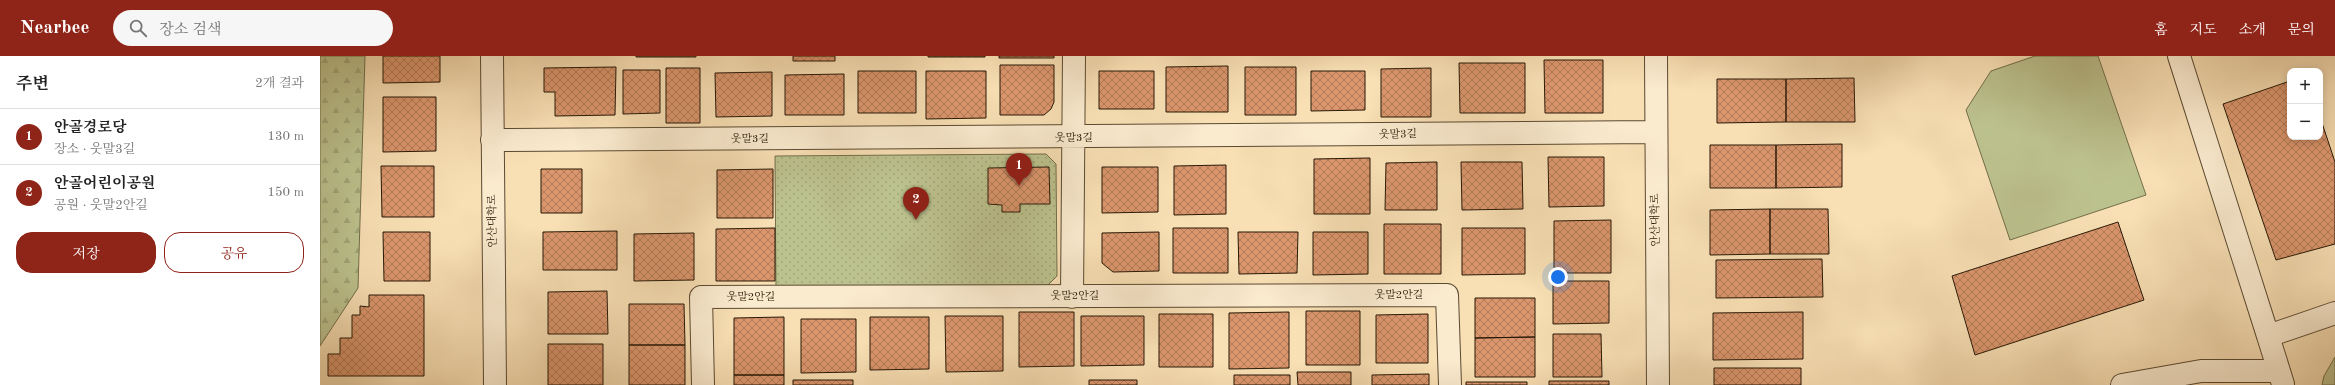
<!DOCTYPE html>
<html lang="ko">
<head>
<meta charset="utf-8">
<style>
  body { margin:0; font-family:"Old Standard TT","Noto Serif KR",serif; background:#f6f6f6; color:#222 }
  .controls { position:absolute; right:12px; top:12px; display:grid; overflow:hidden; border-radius:8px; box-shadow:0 2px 10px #0003 }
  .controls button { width:36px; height:36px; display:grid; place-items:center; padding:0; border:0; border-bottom:1px solid #e0e0e0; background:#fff; color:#222; font:20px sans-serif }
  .you { position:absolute; left:1238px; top:221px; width:14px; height:14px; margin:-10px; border:3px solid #fff; border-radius:50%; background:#1a73e8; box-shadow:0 0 0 6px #1a73e833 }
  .badge { display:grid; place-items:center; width:26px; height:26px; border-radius:50%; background:#8f2418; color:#fff; font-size:13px; font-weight:700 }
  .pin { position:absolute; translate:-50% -33px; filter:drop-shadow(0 1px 2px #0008) }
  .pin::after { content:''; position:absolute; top:21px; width:14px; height:12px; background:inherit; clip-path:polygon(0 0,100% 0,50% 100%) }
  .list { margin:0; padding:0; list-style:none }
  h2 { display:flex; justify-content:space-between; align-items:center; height:52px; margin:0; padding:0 16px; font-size:17px }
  h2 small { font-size:13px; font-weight:400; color:#767676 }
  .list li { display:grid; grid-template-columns:26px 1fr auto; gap:12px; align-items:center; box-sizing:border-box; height:56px; padding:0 16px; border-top:1px solid #e0e0e0 }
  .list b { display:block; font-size:15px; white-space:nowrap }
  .list p { margin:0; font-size:13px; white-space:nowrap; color:#767676 }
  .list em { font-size:13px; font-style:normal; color:#767676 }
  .actions { display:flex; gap:8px; padding:12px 16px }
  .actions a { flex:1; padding:9px 0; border:1px solid #8f2418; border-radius:16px; text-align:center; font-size:14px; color:#8f2418 }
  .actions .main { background:#8f2418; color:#fff }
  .icon { flex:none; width:22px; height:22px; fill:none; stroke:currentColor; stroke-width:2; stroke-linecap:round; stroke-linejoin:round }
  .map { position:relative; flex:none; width:2015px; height:329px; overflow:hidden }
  header { display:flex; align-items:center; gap:24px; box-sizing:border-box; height:56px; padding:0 20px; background:#8f2418; color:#fff }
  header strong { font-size:19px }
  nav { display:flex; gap:22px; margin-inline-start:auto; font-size:14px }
  .search { width:280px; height:36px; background:#f6f6f6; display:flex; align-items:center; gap:10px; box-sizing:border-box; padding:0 14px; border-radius:22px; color:#767676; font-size:15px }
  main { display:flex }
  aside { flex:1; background:#fff }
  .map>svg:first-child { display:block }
</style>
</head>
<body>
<header>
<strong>Nearbee</strong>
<div class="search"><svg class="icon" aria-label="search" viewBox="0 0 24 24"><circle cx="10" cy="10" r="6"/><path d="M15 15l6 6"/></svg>장소 검색</div>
<nav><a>홈</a><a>지도</a><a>소개</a><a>문의</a></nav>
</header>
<main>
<aside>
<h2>주변<small>2개 결과</small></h2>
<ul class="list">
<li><span class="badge">1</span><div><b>안골경로당</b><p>장소 · 웃말3길</p></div><em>130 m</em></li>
<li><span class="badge">2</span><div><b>안골어린이공원</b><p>공원 · 웃말2안길</p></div><em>150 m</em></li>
</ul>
<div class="actions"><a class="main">저장</a><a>공유</a></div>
</aside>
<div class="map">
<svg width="2015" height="329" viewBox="0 0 2015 329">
  <defs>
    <pattern id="forest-firs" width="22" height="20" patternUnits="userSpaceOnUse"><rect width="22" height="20" fill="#bcc28e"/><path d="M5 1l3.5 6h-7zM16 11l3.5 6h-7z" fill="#a2a679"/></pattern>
    <pattern id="park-dots" width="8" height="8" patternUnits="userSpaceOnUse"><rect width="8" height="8" fill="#bcc28e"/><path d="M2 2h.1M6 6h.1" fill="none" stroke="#a2a679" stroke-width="1.8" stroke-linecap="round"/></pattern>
    <pattern id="building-cross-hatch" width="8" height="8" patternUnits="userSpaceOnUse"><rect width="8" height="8" fill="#db966d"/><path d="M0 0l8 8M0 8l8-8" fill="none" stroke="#b27a58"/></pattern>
  </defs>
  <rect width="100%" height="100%" fill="#f8dfb4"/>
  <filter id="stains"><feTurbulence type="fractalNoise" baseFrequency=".005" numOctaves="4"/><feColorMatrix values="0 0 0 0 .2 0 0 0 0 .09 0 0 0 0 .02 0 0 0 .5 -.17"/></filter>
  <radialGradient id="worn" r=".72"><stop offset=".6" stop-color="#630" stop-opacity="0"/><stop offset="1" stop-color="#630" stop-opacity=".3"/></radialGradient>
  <path fill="#bcc28e" stroke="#726e4a" d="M1715,0H1778L1826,139L1690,184L1646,54L1671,15Z
    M2015,301V329H2002L2004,320Z"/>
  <path fill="url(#forest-firs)" stroke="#726e4a" d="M0,0H45L38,232L0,290Z"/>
  <path fill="url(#park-dots)" stroke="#726e4a" d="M726,98L736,108L737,220L727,230L456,232L455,100Z"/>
  <path fill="url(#building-cross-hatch)" stroke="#271906" d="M63,0H120V26L63,27Z
    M316,0H376V1H316Z
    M473,0H515V5H473Z
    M608,0H665V1H608Z
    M679,0H734V2H679Z
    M1224,4H1283V57H1225Z
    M1139,7H1205V57H1140Z
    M680,9H734V46L731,53L724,59H680Z
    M908,10V56H846V11Z
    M296,11L295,59L235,60V36H224V12Z
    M925,11H976V59H925Z
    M346,12H380V67H346Z
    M1111,12V61H1061V13Z
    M303,14H340V57L303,58Z
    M538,15H596V57H538Z
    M606,15H666V62L606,63Z
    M779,15H834V53H779Z
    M991,15H1045V54L991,55Z
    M452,16V60L396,61L395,17Z
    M524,18V59H465V19Z
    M1534,22L1535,66H1466V23Z
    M1397,23H1466V66L1397,67Z
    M1970,25V81H2000V61L2015,106V188L1956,204L1903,48Z
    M63,41H116V95L63,96Z
    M1522,88V131L1456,132V89Z
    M1390,89H1456V132H1390Z
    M1228,101H1284V150L1229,151Z
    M1050,102V158H994V103Z
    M1117,106V154H1065L1066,107Z
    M1141,106H1202L1203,153L1142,154Z
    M906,109V158L854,159V110Z
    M61,110H114V161H62Z
    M729,111L730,148H700V156H682V149L668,148V112Z
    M782,111H838V156L782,157Z
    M221,113H262V157H221Z
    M453,113V162H397V114Z
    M1450,153H1508L1509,198H1450Z
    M1450,153V198L1390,199V154Z
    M1291,164V217H1234V165Z
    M1798,166L1824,244L1655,299L1632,220Z
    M1064,168H1121V218H1064Z
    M455,172V225H396V173Z
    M853,172H908V217H853Z
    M1142,172H1205V218L1142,219Z
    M297,175V214H223V176Z
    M63,176H110V225H64Z
    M839,176V215L793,216L782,207V177Z
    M918,176H978L977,217L919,218Z
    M993,176H1048V218L993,219Z
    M374,177V224L314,225V178Z
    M1502,203L1503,241L1396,242V204Z
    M1233,225H1289V267L1233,268Z
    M287,235L288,278H228V236Z
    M49,239H104V320H8V298H20V282H32V259H40V250L49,251Z
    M1155,242H1215V281L1155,282Z
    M309,248H364L365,289H309Z
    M986,255H1040V309H986Z
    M699,256H754V310L699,311Z
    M969,256V312L909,313V257Z
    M1483,256V303L1393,304V257Z
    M839,258H893V311H839Z
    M1108,258V307H1056V259Z
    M625,260H683V315L626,316Z
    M761,260H824V309L761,310Z
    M464,261V319H414V262Z
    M550,261H609V313L550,314Z
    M481,263H536V316L481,317Z
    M1233,278H1281L1282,321H1233Z
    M1215,281V321H1155V282Z
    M228,288H283V329H228Z
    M309,289H365V329H309Z
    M1394,312H1481V329H1394Z
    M977,316H1031V329H978Z
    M1109,318V329H1052V319Z
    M414,319H464V329H414Z
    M914,319H970V329H914Z
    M473,324H533V329H473Z
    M769,324H817V329H769Z
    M1229,325H1289V329H1229Z
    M1146,326H1207V329H1146Z"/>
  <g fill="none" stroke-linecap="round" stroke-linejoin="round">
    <g stroke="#5b4a32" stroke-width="24">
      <path id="minor" d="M172,0L175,329
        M1336,0L1338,329
        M1859,0L1948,280
        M172,84L1335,76
        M752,241L754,0
        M1963,328L1948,280L2015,257
        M383,329L381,241L1127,239L1130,329
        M1802,329L1881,315H1959"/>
    </g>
    <use href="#minor" stroke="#faeace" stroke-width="22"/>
  </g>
  <g text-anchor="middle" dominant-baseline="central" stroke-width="3" stroke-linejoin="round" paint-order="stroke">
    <g font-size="11" fill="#271906" stroke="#faeace">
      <text transform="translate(1078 79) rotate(-1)">웃말3길</text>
      <text x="754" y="82">웃말3길</text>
      <text x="430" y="83">웃말3길</text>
      <text transform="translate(1336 164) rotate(-91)">안산대학로</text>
      <text transform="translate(173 165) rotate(-91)">안산대학로</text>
      <text x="1079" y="239">웃말2안길</text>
      <text x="755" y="240">웃말2안길</text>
      <text x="431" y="241">웃말2안길</text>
    </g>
  </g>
  <rect width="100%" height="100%" filter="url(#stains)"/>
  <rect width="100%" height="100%" fill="url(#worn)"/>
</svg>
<div class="controls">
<button>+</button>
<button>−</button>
</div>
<div class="you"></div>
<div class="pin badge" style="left:699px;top:130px">1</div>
<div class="pin badge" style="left:596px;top:164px">2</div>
</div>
</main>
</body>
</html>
